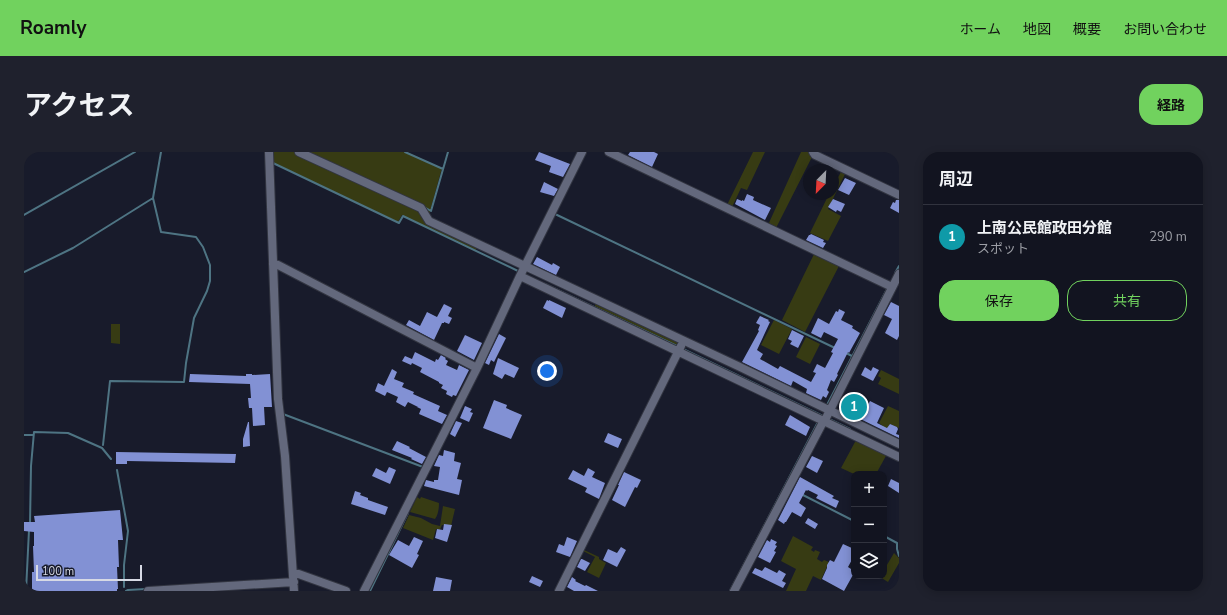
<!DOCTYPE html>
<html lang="ja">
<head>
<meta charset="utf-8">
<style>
  body { margin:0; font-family:"Nunito Sans","Noto Sans JP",sans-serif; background:#1f212d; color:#f1f3f6 }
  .controls { position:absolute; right:12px; bottom:12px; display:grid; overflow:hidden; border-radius:8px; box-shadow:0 2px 10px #0003 }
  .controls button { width:36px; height:36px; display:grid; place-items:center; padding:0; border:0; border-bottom:1px solid #31333e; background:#121420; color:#f1f3f6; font:20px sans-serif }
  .compass { position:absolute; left:779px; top:12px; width:36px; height:36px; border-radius:50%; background:#121420; box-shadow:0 2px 10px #0003; rotate:204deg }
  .scale { position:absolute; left:12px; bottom:10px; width:106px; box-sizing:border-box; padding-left:4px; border:2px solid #d7dae5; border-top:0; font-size:11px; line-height:14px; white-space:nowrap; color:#d7dae5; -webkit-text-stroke:3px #181b2b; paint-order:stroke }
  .you { position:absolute; left:523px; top:219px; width:14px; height:14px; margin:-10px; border:3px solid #fff; border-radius:50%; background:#1a73e8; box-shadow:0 0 0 6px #1a73e833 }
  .badge { display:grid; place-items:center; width:26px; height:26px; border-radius:50%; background:#71d25e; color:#fff; font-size:13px; font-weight:700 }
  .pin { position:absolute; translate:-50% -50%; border:2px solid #fff; box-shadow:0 1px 4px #0006 }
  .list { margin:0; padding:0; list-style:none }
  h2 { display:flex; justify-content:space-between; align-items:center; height:52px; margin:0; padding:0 16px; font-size:17px }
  h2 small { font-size:13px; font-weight:400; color:#9c9ea5 }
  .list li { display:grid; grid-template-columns:26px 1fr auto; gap:12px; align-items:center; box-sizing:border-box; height:64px; padding:0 16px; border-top:1px solid #31333e }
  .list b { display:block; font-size:15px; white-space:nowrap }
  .list p { margin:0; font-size:13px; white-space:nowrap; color:#9c9ea5 }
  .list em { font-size:13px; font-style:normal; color:#9c9ea5 }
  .actions { display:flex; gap:8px; padding:12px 16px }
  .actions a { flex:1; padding:9px 0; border:1px solid #71d25e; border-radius:16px; text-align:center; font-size:14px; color:#71d25e }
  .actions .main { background:#71d25e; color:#111 }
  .icon { flex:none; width:22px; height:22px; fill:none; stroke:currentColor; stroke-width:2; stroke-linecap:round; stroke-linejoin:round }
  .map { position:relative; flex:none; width:875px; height:439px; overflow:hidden; border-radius:16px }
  header { display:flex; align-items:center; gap:24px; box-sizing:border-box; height:56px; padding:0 20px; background:#71d25e; color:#111 }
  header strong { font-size:19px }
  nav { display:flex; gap:22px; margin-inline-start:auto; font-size:14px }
  .intro { display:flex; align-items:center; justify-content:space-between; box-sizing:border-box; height:96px; padding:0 24px }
  h1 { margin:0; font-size:28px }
  .button { padding:10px 18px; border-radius:16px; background:#71d25e; color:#111; font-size:14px; font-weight:700 }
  main { display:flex; gap:24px; padding:0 24px }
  aside { flex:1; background:#121420; border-radius:16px; box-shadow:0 2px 10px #0003 }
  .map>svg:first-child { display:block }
</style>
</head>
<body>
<header>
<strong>Roamly</strong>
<nav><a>ホーム</a><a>地図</a><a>概要</a><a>お問い合わせ</a></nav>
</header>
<div class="intro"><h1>アクセス</h1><a class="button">経路</a></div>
<main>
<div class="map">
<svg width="875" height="439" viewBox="0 0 875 439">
  <rect width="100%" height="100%" fill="#181b2b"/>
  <path fill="#373b13" d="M248,0H383L418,16L403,70L454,93L452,98L378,63L374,70L248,10Z
    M729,0H741L723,38L717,36L708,55L703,53Z
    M777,0H784L789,3L752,76L744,73Z
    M818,18L822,20L804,57L817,64L804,89L786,81L805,42H809V35Z
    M791,100L816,112L781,180L758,168Z
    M572,150L656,190L655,194L571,154Z
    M750,168L768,177L755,202L737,193Z
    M87,172H96V192L87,191Z
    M782,185L796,192L786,212L772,205Z
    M857,218L875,227V242L854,232L857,226L854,224Z
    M864,254L875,259V276L866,272L862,279L858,277L859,274L855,271Z
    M834,288L863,302L852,322H830L817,316L831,290H833Z
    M393,345L396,347L397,345L415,351C415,357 414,363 411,367L386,360Z
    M419,354L431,357L427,374L418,373L416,378L412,377L409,388L379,376L385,363L397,366L408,372L416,374Z
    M769,384L789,395L787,398L790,400L791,398L796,400L793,407L798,410L800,408L805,410L797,428L789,424L782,439H762L772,417L757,409Z
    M558,397L575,405V407L582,411L575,426L563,420L571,405L557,398Z
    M870,401L875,406V411L864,430L856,425V424H860V418Z"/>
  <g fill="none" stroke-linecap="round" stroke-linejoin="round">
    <path stroke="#4e7483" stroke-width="2" d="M381,0L419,17
      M249,14V11L375,71L379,64L494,119
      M129,46L137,0
      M400,55L407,59L424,0
      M531,62L811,196
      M0,63L111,0
      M0,120L49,96L129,46L137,80L172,85L179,95L186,113V129L183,139L170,166L162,211L160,230L86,229L79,293
      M871,121L875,114
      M521,132L655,195
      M659,197L801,265
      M822,201L828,204
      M803,253L864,135
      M259,262L399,315
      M805,267L826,277
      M0,283H9
      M93,318L104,379L100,413V435
      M777,342L830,369
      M6,372L7,314L10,280L44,281L78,296L87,307
      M860,384L873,391V397L875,404
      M2,439L5,378
      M102,439L104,438L122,437
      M346,439L384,361
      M706,439L794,270"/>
  </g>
  <path fill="#8291d4" d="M515,0L546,12L539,25L525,20L527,14L511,8Z
    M606,0H630L634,2L628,15L604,3Z
    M821,26L832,31L825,43L814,38Z
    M520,30L534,37L530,44L516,40Z
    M723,42L730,45L729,48L747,56L741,68L711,52L713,47L718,49V48L720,49Z
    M809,47L821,52L817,60L813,58L812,60L804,55Z
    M872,48H875V61L866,56L869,50L871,51Z
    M787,82L800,88L799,90L802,91L799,96L782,88L785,83H786Z
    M513,105L528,113L529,111L536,115L532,123L509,112Z
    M523,148L525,149V148L542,156L538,166L519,156Z
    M867,150L875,154V184L873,188L861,181L868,167L860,163Z
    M420,152L428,156L424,164L428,166L425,172L420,170V171H418L410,188L382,173L385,168L396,174L403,160L413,165Z
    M815,157L821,160L817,168L829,174L828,176L836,181L825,201L824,200L813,222L814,223L810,230L807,228L803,238L805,240L802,246L799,244L797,248L782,241L783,237L769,229L767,234L718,210L735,179L734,178L736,173L732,171L736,164L745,168L744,169L746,170L733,198L739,202L736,207L754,217L756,214L787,230L792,221L789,220L793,212L801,216L809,201L807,200L814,187L800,180L797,186L787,181L794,166L805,172L812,159L814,160Z
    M768,178L780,184L774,196L766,192L768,189L764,187Z
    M475,182L482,186L470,210L467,208L465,213L461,211Z
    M441,183L458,191L450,208L433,199Z
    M391,200L411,210L412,207L414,208L417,203L422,206L421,207L424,209L422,213L433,218L435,213L445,218L432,244L429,243L428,245L422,242L423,239L417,236L419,233L415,231V230L396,220L398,216L388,211L387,213L378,209L381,204L388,207Z
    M474,206L495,216L490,226L481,222L478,227L469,222Z
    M841,215L847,219L849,215L855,218L849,229L837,223Z
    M368,217L373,220L370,227L380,231L378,235L390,240L389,242L416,254L414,259L423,263L418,272L395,262L397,257L393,255H394L384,250L381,255L372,250L374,245L363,240L361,244L351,239L354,231L360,234Z
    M166,222L222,224V222H228V223L246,222L248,255H240L241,273L229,274L228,256H225L224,246H227L226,232L165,230Z
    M470,248L483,253L482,256L498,263L487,287L459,276Z
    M823,248L841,258L846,249L860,256L853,271L863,276L866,272L873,275L874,277L872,282L875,283V286L818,258Z
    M441,254L448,257L446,260L449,261L445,270L436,266Z
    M766,263L786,275L782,284L761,273Z
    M432,269L438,271L431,285L426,282Z
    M224,270H225L226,294L219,295V287Z
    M584,281L598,287L594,296L580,290Z
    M373,289L386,295L385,296L402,305L398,312L387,307L388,306L368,298Z
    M420,298L431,301L430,309L437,311L433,327L438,328L435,343L400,334L402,328L410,330V328H414L416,315L410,314L415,303L419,304Z
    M92,300L212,302L211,311L103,309V312H92Z
    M788,304L799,309L793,321L782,315Z
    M365,315L372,318L366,332L348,324L352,316L362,321Z
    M564,316L571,320L568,325L581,331L575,347L561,340L563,336L544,327L549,318L560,324Z
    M600,320L617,328L613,336L611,335L601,355L588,348L595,333H594Z
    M776,325L810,344L808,346L815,349L812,356L792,346L794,343L784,338L783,339L782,338L775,351L782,356L777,365L768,360L762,370H761L760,372L754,368Z
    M867,327L875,331V341L864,334Z
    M331,339L337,341L336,343L344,346V348L364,355L361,363L327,352Z
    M96,358L99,388H94L95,415H93L94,437H93V439H8V420H10L9,394H10V380L0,379V370H11L10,364Z
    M784,366L794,372L791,377L781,371Z
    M420,372L428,373L423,390L411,386L413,377L419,378Z
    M390,385L399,389L393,402L395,403L388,416L365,403L374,388L385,394Z
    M543,385L553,389L546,405L532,400L535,392L540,394Z
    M747,387L753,390L751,393L753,394L750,399L752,400L746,411L734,405L743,388L746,390Z
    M819,392L830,397V404L824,415L830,419V421L820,439L798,427L803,416V413L806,408L810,410Z
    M597,395L602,398L593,415L579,408L584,397L593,401Z
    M557,407H558L566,411L561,419L553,415Z
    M741,415L753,421L755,418L762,422L758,429L762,431L759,436L728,421L731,416L738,419Z
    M508,424L519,429L516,435L505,430Z
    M412,425L428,428L426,439H409Z
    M548,425L552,428L551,429L561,434L562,433L574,439H550L543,435Z"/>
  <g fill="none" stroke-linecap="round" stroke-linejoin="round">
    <g stroke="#323541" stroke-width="10">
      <path id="minor" d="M245,0L254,247L261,304L270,439
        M275,0L397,56L405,69L716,215L875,292
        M585,0L868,135
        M789,0L791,3L875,43
        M249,112L254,113L453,216
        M496,124L875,305
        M269,420L322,439
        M124,439L270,430
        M340,439L453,216L496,124L558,0
        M535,439L657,194
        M710,439L798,272L802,266L875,122"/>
    </g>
    <use href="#minor" stroke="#63687c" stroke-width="8"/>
  </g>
</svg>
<div class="controls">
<button>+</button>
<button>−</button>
<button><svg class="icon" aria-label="layers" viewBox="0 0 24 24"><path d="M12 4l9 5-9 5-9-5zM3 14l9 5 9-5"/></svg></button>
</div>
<svg class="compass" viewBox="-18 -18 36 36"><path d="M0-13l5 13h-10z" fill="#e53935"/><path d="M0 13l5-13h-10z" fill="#9c9ea5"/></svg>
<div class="scale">100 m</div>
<div class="you"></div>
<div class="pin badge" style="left:830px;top:255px;background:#0f9aa8">1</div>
</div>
<aside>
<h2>周辺<small></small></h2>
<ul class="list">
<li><span class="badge" style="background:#0f9aa8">1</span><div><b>上南公民館政田分館</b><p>スポット</p></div><em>290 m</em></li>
</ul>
<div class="actions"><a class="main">保存</a><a>共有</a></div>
</aside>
</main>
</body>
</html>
